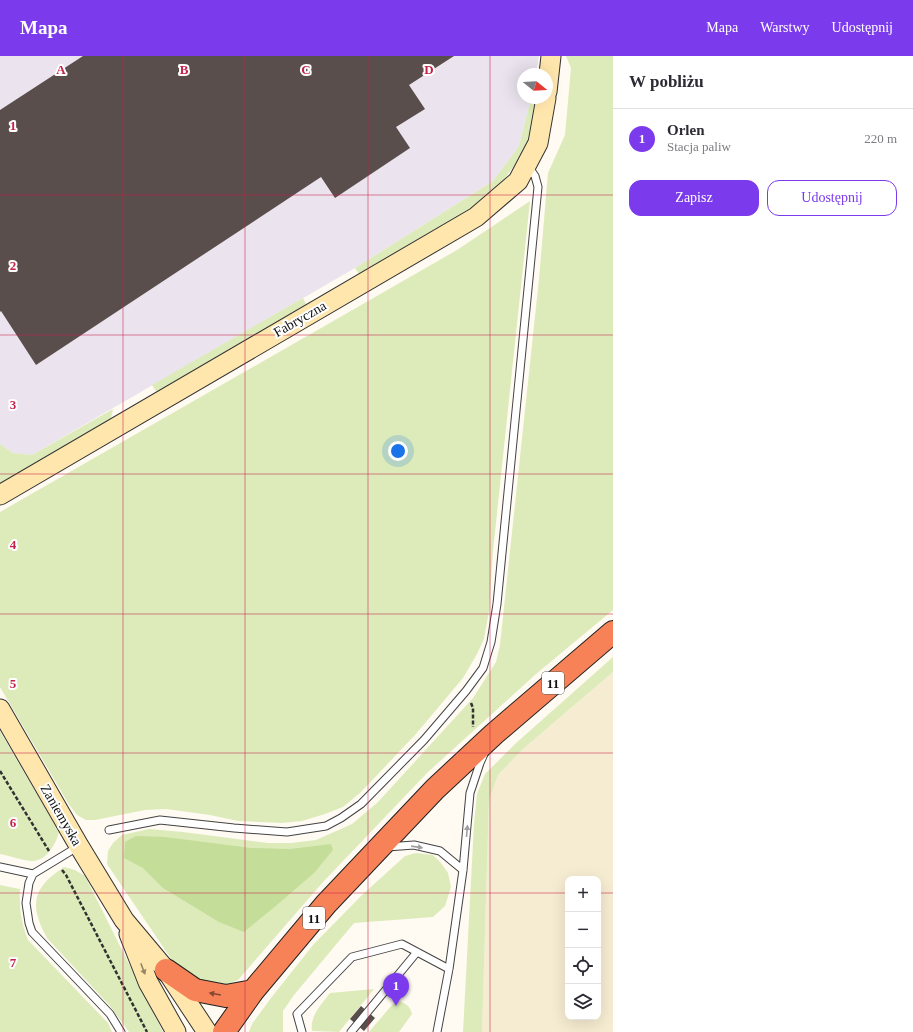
<!DOCTYPE html>
<html lang="pl">
<head>
<meta charset="utf-8">
<style>
  body { margin:0; font-family:"Times New Roman",serif; background:#f2f2f3; color:#2b2b33 }
  .controls { position:absolute; right:12px; bottom:12px; display:grid; overflow:hidden; border-radius:8px; box-shadow:0 4px 16px #0002 }
  .controls button { width:36px; height:36px; display:grid; place-items:center; padding:0; border:0; border-bottom:1px solid #e1e1e2; background:#fff; color:#2b2b33; font:20px sans-serif }
  .compass { position:absolute; left:517px; top:12px; width:36px; height:36px; border-radius:50%; background:#fff; box-shadow:0 4px 16px #0002; rotate:108deg }
  .you { position:absolute; left:398px; top:395px; width:14px; height:14px; margin:-10px; border:3px solid #fff; border-radius:50%; background:#1a73e8; box-shadow:0 0 0 6px #1a73e833 }
  .badge { display:grid; place-items:center; width:26px; height:26px; border-radius:50%; background:#7c3aed; color:#fff; font-size:13px; font-weight:700 }
  .pin { position:absolute; translate:-50% -33px; filter:drop-shadow(0 1px 2px #0008) }
  .pin::after { content:''; position:absolute; top:21px; width:14px; height:12px; background:inherit; clip-path:polygon(0 0,100% 0,50% 100%) }
  .list { margin:0; padding:0; list-style:none }
  h2 { display:flex; justify-content:space-between; align-items:center; height:52px; margin:0; padding:0 16px; font-size:17px }
  h2 small { font-size:13px; font-weight:400; color:#7c7c81 }
  .list li { display:grid; grid-template-columns:26px 1fr auto; gap:12px; align-items:center; box-sizing:border-box; height:60px; padding:0 16px; border-top:1px solid #e1e1e2 }
  .list b { display:block; font-size:15px; white-space:nowrap }
  .list p { margin:0; font-size:13px; white-space:nowrap; color:#7c7c81 }
  .list em { font-size:13px; font-style:normal; color:#7c7c81 }
  .actions { display:flex; gap:8px; padding:12px 16px }
  .actions a { flex:1; padding:9px 0; border:1px solid #7c3aed; border-radius:12px; text-align:center; font-size:14px; color:#7c3aed }
  .actions .main { background:#7c3aed; color:#fff }
  .icon { flex:none; width:22px; height:22px; fill:none; stroke:currentColor; stroke-width:2; stroke-linecap:round; stroke-linejoin:round }
  .map { position:relative; flex:none; width:613px; height:976px; overflow:hidden }
  header { display:flex; align-items:center; gap:24px; box-sizing:border-box; height:56px; padding:0 20px; background:#7c3aed; color:#fff }
  header strong { font-size:19px }
  nav { display:flex; gap:22px; margin-inline-start:auto; font-size:14px }
  main { display:flex }
  aside { flex:1; background:#fff }
  .map>svg:first-child { display:block }
</style>
</head>
<body>
<header>
<strong>Mapa</strong>
<nav><a>Mapa</a><a>Warstwy</a><a>Udostępnij</a></nav>
</header>
<main>
<div class="map">
<svg width="613" height="976" viewBox="0 0 613 976">
  <rect width="100%" height="100%" fill="#fffaf2"/>
  <path fill="#ebe4ee" d="M0,0H539L536,18H523V42H531L519,90L493,125L355,212L32,399L13,397L0,388Z"/>
  <path fill="#f6ecd1" fill-rule="evenodd" d="M613,616V976H482L489,744L498,719L523,693ZM568,823H598V961H568Z"/>
  <path fill="#ddebba" d="M566,0H613V554L536,618L427,717L323,826L238,924L227,928L215,930L205,928L174,907L107,808L108,795L113,787L122,779L149,773L183,776L268,787H291L316,784L352,768L378,746L473,642L496,606L500,589L539,223L548,117L565,79L571,12Z
    M531,42H539L528,88L518,104L499,131L471,154L359,218L355,212L493,125L519,90Z
    M530,145L493,495L489,555L484,583L477,598L463,622L415,679L361,736L343,751L325,758L302,765L282,767L238,765L210,759L166,753L145,754L95,764H86L77,759L68,747L0,631V456L457,194Z
    M303,242L307,250L157,337L152,329Z
    M113,353L110,366L0,427V388L13,397L32,399Z
    M613,601V616L523,693L498,719L489,744L482,976H463L474,768L477,738L485,718L515,688Z
    M0,675L59,776C56,788 46,806 31,805C21,804 10,800 0,798Z
    M416,797L433,799L441,807L448,817L451,831L445,850L433,861L354,867L294,939L283,955V976H249L252,968L271,942L313,889L361,840L405,800Z
    M64,811L75,814L85,820L163,976H129L110,950L47,882C29,849 32,832 64,811Z
    M0,829L20,833C19,852 21,866 28,884L108,967L112,976H0Z
    M374,933L339,976L312,975C310,959 321,949 330,937Z
    M398,945C406,947 410,950 412,958L399,976H369L392,949Z"/>
  <path fill="#c4dd99" d="M136,780L165,781L251,792L290,793L331,788L333,794L314,817L278,848L244,876L219,866L163,832L143,812L124,802L125,786Z"/>
  <path fill="#594e4c" d="M83,0H454L409,29L425,53L396,71L410,92L335,142L321,121L36,309L1,255L0,256V54Z
    M361,950L375,962L364,975L350,963Z"/>
  <g fill="none" stroke-linecap="round" stroke-linejoin="round">
    <g stroke="#434343" stroke-width="9">
      <path id="lane" d="M109,774L160,764L234,772L287,776L326,770L341,762L361,748L424,684L466,635L483,612L491,586L497,548L538,131L535,120L528,110
        M79,790L33,818L29,827L26,847L29,867L32,876L110,958L121,976
        M387,791L414,789L440,795L463,814
        M0,811L33,818
        M302,976L297,958L352,901L402,888L449,913
        M351,976L417,896
        M437,976L449,913L463,814L470,737L480,707L484,698"/>
    </g>
    <g stroke="#323232" stroke-width="21">
      <path id="secondary" d="M547,36L551,0
        M0,439L476,161L518,125L538,87L546,42
        M0,653L79,790L124,864L166,914L207,976
        M129,878L148,926L176,976"/>
    </g>
    <g stroke="#212121" stroke-width="24">
      <path id="highway" d="M166,914L195,934L226,940L253,935
        M224,976L253,935L326,848L435,733L494,678L613,576"/>
    </g>
    <path stroke="#323232" stroke-width="2.5" stroke-dasharray="4 2" stroke-linecap="butt" d="M471,647L473,652V671
      M0,715L49,795
      M62,814L66,819L147,976"/>
    <use href="#lane" stroke="#fff" stroke-width="7"/>
    <use href="#secondary" stroke="#ffe6ad" stroke-width="19"/>
    <use href="#highway" stroke="#f88257" stroke-width="22"/>
  </g>
  <defs><path id="oneway-solid" d="M-6-.8H1V-3.2L6.5 0L1 3.2V.8H-6Z"/></defs>
  <g fill="#9f9f9f">
    <use href="#oneway-solid" transform="translate(467 775) rotate(-85)"/>
    <use href="#oneway-solid" transform="translate(417 791) rotate(8)"/>
  </g>
  <use fill="#938666" href="#oneway-solid" transform="translate(143 913) rotate(69)"/>
  <use fill="#844934" href="#oneway-solid" transform="translate(215 938) rotate(-170)"/>
  <path fill="none" stroke="#c52249" stroke-width="1" stroke-opacity="0.55" d="M123,0V976M245,0V976M368,0V976M490,0V976M0,139H613M0,279H613M0,418H613M0,558H613M0,697H613M0,837H568M598,837H613"/>
  <g text-anchor="middle" dominant-baseline="central" stroke-width="4" stroke-linejoin="round" paint-order="stroke">
    <g fill="#fff" stroke="#585858" stroke-width="1">
      <rect x="542" y="616" width="22" height="22" rx="3"/>
      <rect x="303" y="851" width="22" height="22" rx="3"/>
    </g>
    <g font-size="13" font-weight="bold" fill="#101010">
      <text x="553" y="627">11</text>
      <text x="314" y="862">11</text>
    </g>
    <g font-size="14" fill="#101010" stroke="#fff">
      <text transform="translate(300 263) rotate(-30)">Fabryczna</text>
      <text transform="translate(61 759) rotate(60)">Zaniemyska</text>
    </g>
  </g>
  <g font-size="13" text-anchor="middle" font-weight="bold" fill="#c52249" stroke="#fff" stroke-width="4" stroke-linejoin="round" paint-order="stroke">
    <text x="61" y="18">A</text>
    <text x="184" y="18">B</text>
    <text x="306" y="18">C</text>
    <text x="429" y="18">D</text>
    <text x="13" y="74">1</text>
    <text x="13" y="214">2</text>
    <text x="13" y="353">3</text>
    <text x="13" y="493">4</text>
    <text x="13" y="632">5</text>
    <text x="13" y="771">6</text>
    <text x="13" y="911">7</text>
  </g>
</svg>
<div class="controls">
<button>+</button>
<button>−</button>
<button><svg class="icon" aria-label="locate" viewBox="0 0 24 24"><circle cx="12" cy="12" r="6"/><path d="M12 2v4M12 18v4M2 12h4M18 12h4"/></svg></button>
<button><svg class="icon" aria-label="layers" viewBox="0 0 24 24"><path d="M12 4l9 5-9 5-9-5zM3 14l9 5 9-5"/></svg></button>
</div>
<svg class="compass" viewBox="-18 -18 36 36"><path d="M0-13l5 13h-10z" fill="#e53935"/><path d="M0 13l5-13h-10z" fill="#7c7c81"/></svg>
<div class="you"></div>
<div class="pin badge" style="left:396px;top:950px">1</div>
</div>
<aside>
<h2>W pobliżu<small></small></h2>
<ul class="list">
<li><span class="badge">1</span><div><b>Orlen</b><p>Stacja paliw</p></div><em>220 m</em></li>
</ul>
<div class="actions"><a class="main">Zapisz</a><a>Udostępnij</a></div>
</aside>
</main>
</body>
</html>
